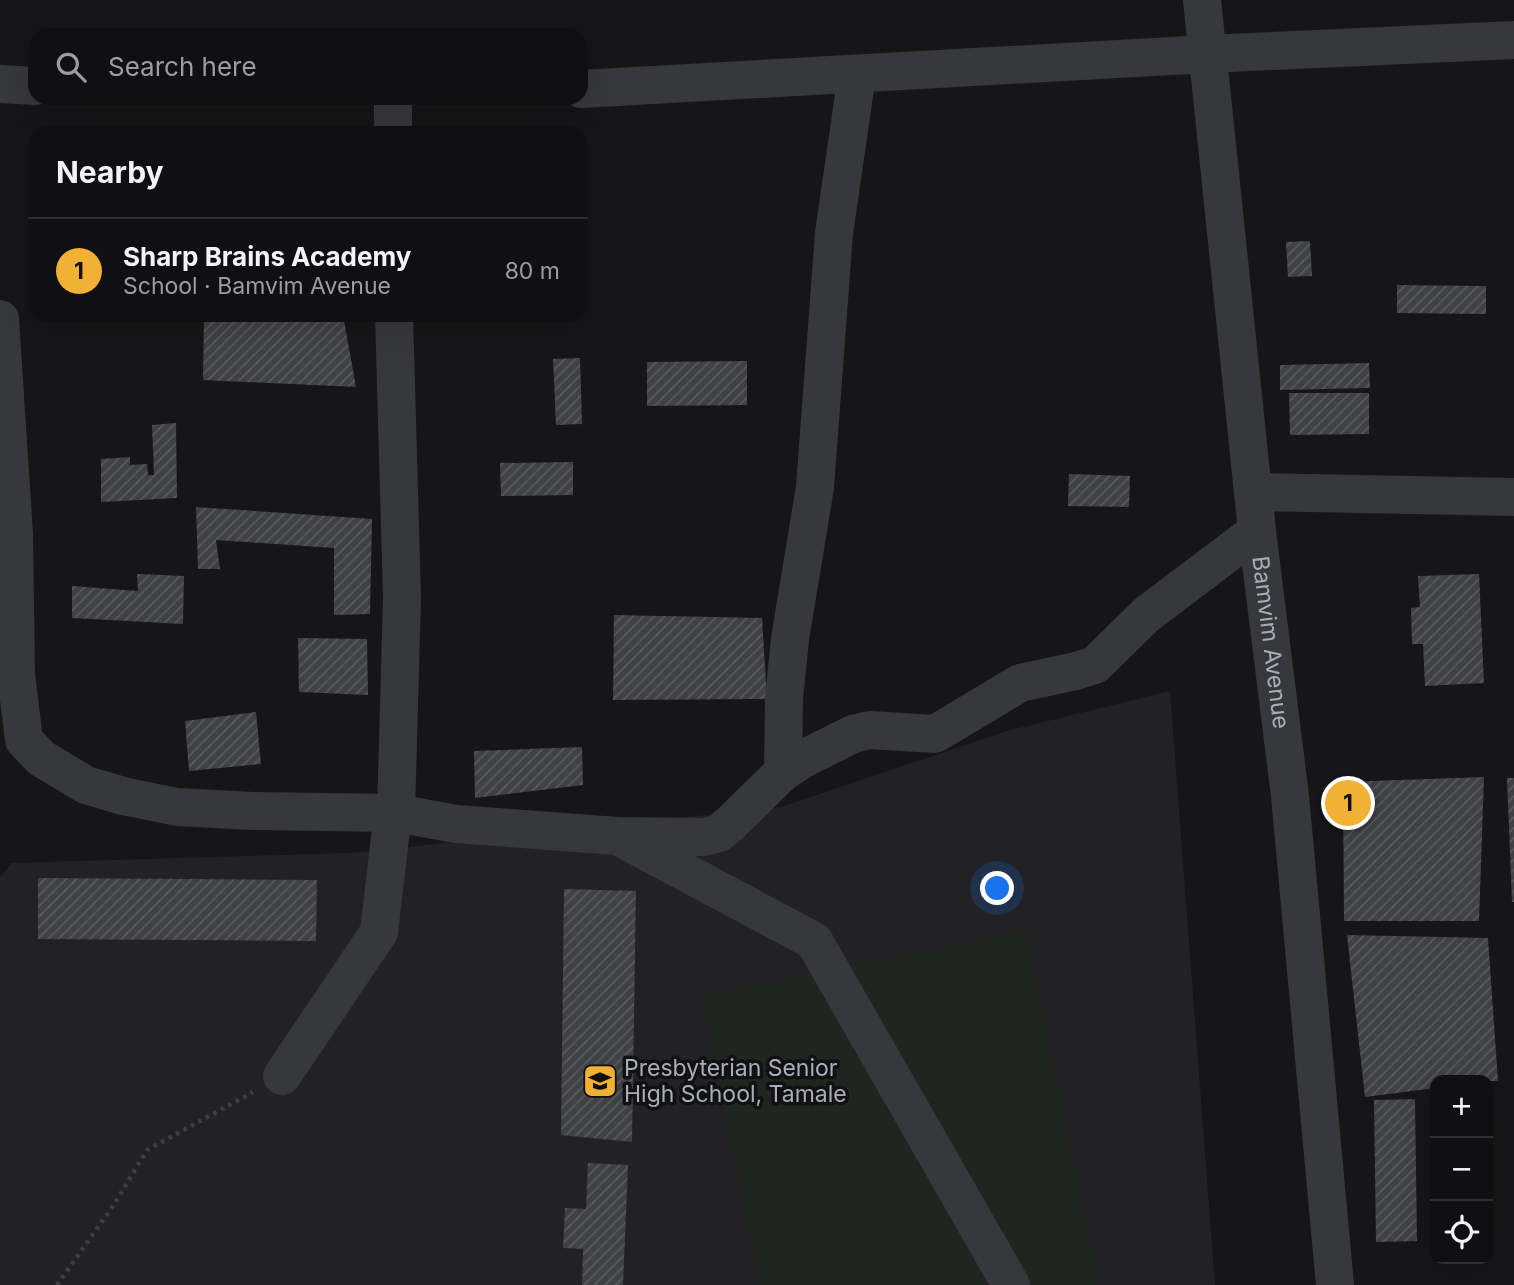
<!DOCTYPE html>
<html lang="en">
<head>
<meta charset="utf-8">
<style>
  body { margin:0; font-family:Inter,sans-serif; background:#19191b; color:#f1f3f6 }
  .controls { position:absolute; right:21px; bottom:21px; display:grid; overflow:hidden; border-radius:14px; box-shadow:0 7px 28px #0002 }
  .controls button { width:63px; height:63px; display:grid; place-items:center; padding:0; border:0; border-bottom:2px solid #303032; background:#101012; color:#f1f3f6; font:35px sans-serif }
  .you { position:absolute; left:998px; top:889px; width:24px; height:24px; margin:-18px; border:5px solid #fff; border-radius:50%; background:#1a73e8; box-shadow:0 0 0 10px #1a73e833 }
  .badge { display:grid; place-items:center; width:46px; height:46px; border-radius:50%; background:#f2b134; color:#111; font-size:23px; font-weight:700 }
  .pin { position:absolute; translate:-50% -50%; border:4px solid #fff; box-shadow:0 2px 7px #0006 }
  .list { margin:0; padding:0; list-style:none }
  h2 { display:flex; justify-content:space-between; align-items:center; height:91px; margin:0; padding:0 28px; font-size:30px }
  h2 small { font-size:23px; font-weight:400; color:#9c9d9f }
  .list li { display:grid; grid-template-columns:46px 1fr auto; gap:21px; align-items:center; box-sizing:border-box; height:105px; padding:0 28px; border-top:2px solid #303032 }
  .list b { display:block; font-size:26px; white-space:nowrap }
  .list p { margin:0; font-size:23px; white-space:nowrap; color:#9c9d9f }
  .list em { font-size:23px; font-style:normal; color:#9c9d9f }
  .icon { flex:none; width:38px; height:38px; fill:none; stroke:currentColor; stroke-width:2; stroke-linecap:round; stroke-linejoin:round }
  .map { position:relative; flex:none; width:1514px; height:1285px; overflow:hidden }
  .search { position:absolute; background:#101012; box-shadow:0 7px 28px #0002; left:28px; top:28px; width:560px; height:77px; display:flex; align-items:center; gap:18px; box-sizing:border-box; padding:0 24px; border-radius:21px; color:#9c9d9f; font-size:26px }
  .panel { position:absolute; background:#101012; box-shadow:0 7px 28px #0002; left:28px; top:126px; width:560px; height:196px; border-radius:21px }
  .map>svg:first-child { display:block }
</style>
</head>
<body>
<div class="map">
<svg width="1514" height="1285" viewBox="0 0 1514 1285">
  <defs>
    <pattern id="building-hatch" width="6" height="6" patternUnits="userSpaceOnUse" patternTransform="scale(1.75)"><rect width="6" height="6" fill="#404145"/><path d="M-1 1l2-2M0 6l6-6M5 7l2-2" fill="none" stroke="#595a5e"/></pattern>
  </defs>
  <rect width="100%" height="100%" fill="#161618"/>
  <path fill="#222225" d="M1170,691L1215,1285H0V877L12,863L351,853L781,807L1007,731Z"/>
  <path fill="#1e261f" d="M1025,930L1098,1285H761L702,996Z"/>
  <path fill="url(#building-hatch)" d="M1310,241L1312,276L1288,277L1286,242Z
    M1397,285L1486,286V314L1397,313Z
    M204,315H343L356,387L203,380Z
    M580,358L582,424L556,425L553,359Z
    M747,361V405L647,406V362Z
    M1369,363L1370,388L1280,390V365Z
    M1289,393H1369V434L1290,435Z
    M176,423L177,498L101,502V459L130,457V465L147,464L148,475H154L152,425Z
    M573,462V495L501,496L500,463Z
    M1069,474L1130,476L1129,507L1068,506Z
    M196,507L372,519L370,614L334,615V548L216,540L220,569H198Z
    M137,574L184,576L183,624L72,618V586L138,591Z
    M1479,574L1484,683L1425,686L1423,644H1412L1411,608L1420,607L1418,576Z
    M614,615L762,618L767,699L613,700Z
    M298,638L367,639L368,695L299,692Z
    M256,712L261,764L189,771L185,721Z
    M582,747L583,785L475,798L474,751Z
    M1484,777L1479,921H1344L1343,782Z
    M1507,778H1514V902H1512Z
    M38,878L317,880L316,941L38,939Z
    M564,889L636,891L632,1142L561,1135Z
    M1347,935L1488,938L1498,1081L1435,1080V1088L1365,1097Z
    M1415,1099L1417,1241L1376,1242L1374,1100Z
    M588,1163L628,1165L623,1285H582L583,1249L563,1248L565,1208L586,1209Z"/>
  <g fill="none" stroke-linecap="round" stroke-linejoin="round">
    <path stroke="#3d3f44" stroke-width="4.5" stroke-dasharray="3.5 5" stroke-linecap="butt" d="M57,1285L115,1203L147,1150L253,1092"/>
    <g stroke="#37383d" stroke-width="38">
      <path id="s1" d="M1202,0L1257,531L1290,796L1335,1285"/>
      <path d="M0,84L35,86"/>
      <path d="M581,89L1207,54L1514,40"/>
      <path d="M393,98V133"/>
      <path d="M0,319L14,534L16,674L24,740L41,758L86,785L123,796L177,807L253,811L396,813L456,824L497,827L617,836L705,837L719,833L730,824L783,772L803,759L853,734L870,730L935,734L1020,683L1076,671L1095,665L1146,615L1257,531"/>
      <path d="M1253,492L1514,497"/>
      <path d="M783,772L784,698L790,639L815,487L834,233L857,75"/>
      <path d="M625,840L814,941L1011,1285"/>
      <path d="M282,1076L379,932L391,829L396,813L402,597L394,315"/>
    </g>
  </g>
  <defs>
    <g id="school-square" transform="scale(1.75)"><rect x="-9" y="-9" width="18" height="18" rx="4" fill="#f2b134" stroke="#111113"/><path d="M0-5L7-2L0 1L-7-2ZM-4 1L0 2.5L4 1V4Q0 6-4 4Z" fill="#111"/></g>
  </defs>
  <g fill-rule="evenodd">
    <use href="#school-square" x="600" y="1081"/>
  </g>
  <g text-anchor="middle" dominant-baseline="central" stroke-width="7" stroke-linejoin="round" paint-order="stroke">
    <g font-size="23" fill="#a8adb8" stroke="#111113">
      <text stroke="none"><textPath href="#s1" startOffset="646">Bamvim Avenue</textPath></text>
    </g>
    <g font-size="23" fill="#a8adb8" stroke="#111113" text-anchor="start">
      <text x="624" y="1068">Presbyterian Senior<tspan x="624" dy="26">High School, Tamale</tspan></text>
    </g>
  </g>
</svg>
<div class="controls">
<button>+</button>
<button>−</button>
<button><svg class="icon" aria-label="locate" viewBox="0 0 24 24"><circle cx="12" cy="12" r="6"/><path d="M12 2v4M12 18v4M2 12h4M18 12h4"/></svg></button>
</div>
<div class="you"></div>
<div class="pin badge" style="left:1348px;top:803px">1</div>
<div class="search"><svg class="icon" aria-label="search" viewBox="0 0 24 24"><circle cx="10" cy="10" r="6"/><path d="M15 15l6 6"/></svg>Search here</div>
<section class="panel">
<h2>Nearby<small></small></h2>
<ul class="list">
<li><span class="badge">1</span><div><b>Sharp Brains Academy</b><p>School · Bamvim Avenue</p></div><em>80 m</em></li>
</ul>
</section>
</div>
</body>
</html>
